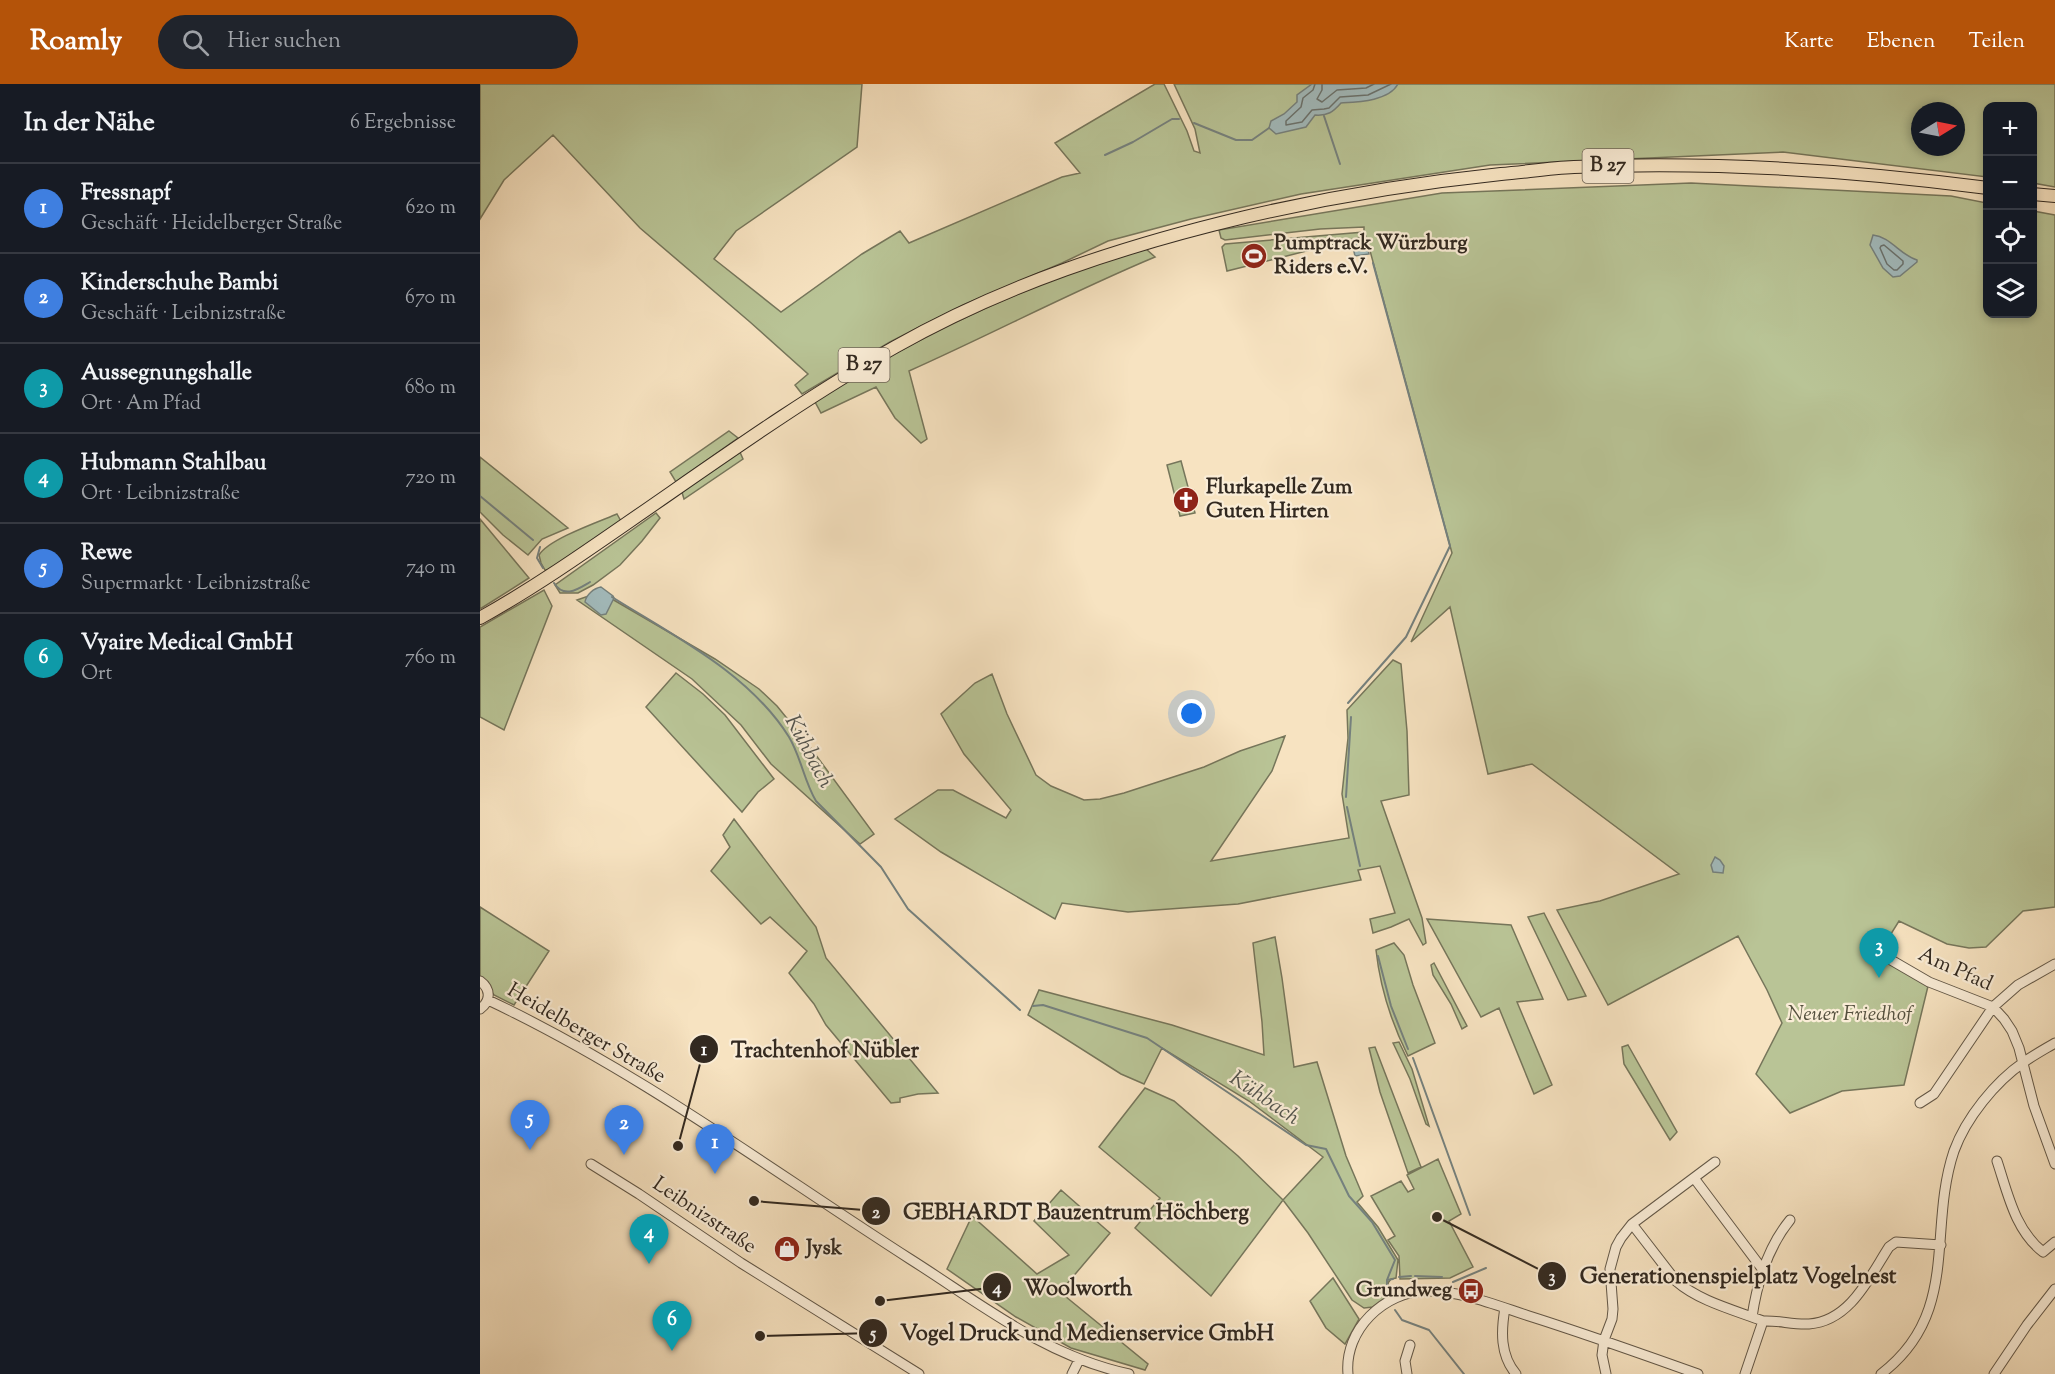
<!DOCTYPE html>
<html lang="de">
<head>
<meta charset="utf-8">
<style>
  body { margin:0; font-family:"Sorts Mill Goudy",serif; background:#20242c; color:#f1f3f6 }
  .controls { position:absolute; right:18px; top:18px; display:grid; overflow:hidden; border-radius:12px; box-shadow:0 3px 9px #0003 }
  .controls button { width:54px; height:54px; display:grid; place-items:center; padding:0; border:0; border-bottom:2px solid #363941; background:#171b24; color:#f1f3f6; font:30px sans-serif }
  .compass { position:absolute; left:1431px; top:18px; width:54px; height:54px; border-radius:50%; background:#171b24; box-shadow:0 3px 9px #0003; rotate:80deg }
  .you { position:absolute; left:712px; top:630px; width:21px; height:21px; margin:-15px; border:4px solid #fff; border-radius:50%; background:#1a73e8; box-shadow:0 0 0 9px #1a73e833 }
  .badge { display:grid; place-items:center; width:39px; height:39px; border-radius:50%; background:#b45309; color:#fff; font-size:20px; font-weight:700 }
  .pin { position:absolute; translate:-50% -50px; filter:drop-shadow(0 2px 3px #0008) }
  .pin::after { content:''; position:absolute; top:32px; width:21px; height:18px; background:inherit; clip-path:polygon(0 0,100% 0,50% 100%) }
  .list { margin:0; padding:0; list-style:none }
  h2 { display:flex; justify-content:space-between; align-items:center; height:78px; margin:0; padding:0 24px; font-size:26px }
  h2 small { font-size:20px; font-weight:400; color:#9ea1a6 }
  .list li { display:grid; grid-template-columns:39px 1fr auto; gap:18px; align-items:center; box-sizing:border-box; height:90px; padding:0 24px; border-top:2px solid #363941 }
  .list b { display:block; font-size:22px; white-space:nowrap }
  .list p { margin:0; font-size:20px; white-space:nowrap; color:#9ea1a6 }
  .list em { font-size:20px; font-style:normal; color:#9ea1a6 }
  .icon { flex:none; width:33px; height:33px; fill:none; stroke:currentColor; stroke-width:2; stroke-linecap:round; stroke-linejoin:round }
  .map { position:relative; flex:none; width:1575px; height:1290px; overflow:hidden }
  header { display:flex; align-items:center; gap:36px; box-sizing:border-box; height:84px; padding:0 30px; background:#b45309; color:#fff }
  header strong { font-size:28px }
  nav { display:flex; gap:33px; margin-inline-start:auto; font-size:21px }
  .search { width:420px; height:54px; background:#20242c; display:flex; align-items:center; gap:15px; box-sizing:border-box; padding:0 21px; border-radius:33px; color:#9ea1a6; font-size:22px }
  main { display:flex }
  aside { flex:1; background:#171b24 }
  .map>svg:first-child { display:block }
</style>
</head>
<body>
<header>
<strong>Roamly</strong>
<div class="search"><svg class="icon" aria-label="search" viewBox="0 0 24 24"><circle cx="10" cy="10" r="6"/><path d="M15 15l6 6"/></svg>Hier suchen</div>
<nav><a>Karte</a><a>Ebenen</a><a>Teilen</a></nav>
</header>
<main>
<aside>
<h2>In der Nähe<small>6 Ergebnisse</small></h2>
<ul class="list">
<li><span class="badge" style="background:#3f7fe0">1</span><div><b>Fressnapf</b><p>Geschäft · Heidelberger Straße</p></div><em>620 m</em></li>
<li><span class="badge" style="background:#3f7fe0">2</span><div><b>Kinderschuhe Bambi</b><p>Geschäft · Leibnizstraße</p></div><em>670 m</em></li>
<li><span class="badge" style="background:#0f9aa8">3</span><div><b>Aussegnungshalle</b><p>Ort · Am Pfad</p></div><em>680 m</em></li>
<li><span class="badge" style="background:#0f9aa8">4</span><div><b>Hubmann Stahlbau</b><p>Ort · Leibnizstraße</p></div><em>720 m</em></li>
<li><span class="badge" style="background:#3f7fe0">5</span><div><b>Rewe</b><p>Supermarkt · Leibnizstraße</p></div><em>740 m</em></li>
<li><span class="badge" style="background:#0f9aa8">6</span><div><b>Vyaire Medical GmbH</b><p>Ort</p></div><em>760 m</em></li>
</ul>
</aside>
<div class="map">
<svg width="1575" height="1290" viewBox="0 0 1575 1290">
  <rect width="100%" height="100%" fill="#f7e3c1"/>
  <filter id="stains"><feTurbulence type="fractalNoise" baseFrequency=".00333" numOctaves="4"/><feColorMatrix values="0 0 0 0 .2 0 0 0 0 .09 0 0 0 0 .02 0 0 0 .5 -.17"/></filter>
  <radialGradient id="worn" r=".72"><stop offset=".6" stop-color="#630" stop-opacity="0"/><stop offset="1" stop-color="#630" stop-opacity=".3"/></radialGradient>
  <path fill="#b9c496" stroke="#76765b" stroke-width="1.5" fill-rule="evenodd" d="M0,0H382L377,63L256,147L234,175L301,228L382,170L420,147L429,159L582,93L600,89L575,59L675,0H684L707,47L714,67L720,69L715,45L694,0H1575V103L1553,99L1552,22H1508L1507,93L1303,68L1010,81L821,110L711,135L628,157L582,179L483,221L410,258L322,310L315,301L328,290L270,238L160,144L73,51L24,96L0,135ZM1440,27H1476V63H1440Z
    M1211,99L1471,112L1507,119L1508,230H1552L1553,127L1575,131V823L1543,827L1506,863L1489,864L1467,860L1419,837L1399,869L1449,898L1424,1001L1362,1007L1310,1029L1276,990L1302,939L1287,906L1258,852L1128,921L1077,826L1120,817L1199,790L1052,680L1008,690L970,523L931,558L972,469L886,152L747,187L742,163L745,160L884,148V143L840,145L745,156L741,154L739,146L962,109Z
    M665,164L675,173C591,208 512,250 429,287L447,355L441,359L415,334L396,303L341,329L334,316C415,267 501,222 591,189C615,180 640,173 665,164Z
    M249,347L258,354L196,398L190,388Z
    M259,366L263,375L204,415L201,405Z
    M0,373L88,444L62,455L48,471L23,451L0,428Z
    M701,377L715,429L700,432L687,381Z
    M176,429L180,434L162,457L140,481L113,501L98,509H80L75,501Z
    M137,430L142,439L70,486H65L61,479L59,471C69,455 118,438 137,430Z
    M0,435L49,494L0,525Z
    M64,506L72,522L24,646L0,633V543Z
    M120,508L235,575L279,605L297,622L327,659L394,750L380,760L291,680L261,641L212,595L97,516Z
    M913,576L921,580L927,647L929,711L901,717L942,834L946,859L943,861L929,835L911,843L893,849L890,835L915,829L900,782L878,786L881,796L758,820L648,828L582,819L575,835L461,768L415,735L458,706H473L526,734L531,726L484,670L461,630L495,599L512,590L527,630L556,691L571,702L604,716L620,715L644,709L724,683L760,667L805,652L792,687L731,777L869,754L862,710L868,654L867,626Z
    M196,589L223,610L245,631L294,695L278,708L262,728L166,623Z
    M254,735L336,843L346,874L458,1009L438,1010L420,1014V1018L411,1019L346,941L334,920L309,889L327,867L290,833L281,840L231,787L250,763L243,751Z
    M0,823L69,867L34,921L14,911L0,893Z
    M1064,829L1106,912L1088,916L1048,833Z
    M947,835L1031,841L1063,915L1037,918L1072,1001L1054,1010L1019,924L1001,933Z
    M795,853L802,894L814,983L837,978L866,1072L883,1112L877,1118L898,1143L918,1176L916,1194L911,1195L908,1199L911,1212L893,1223L884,1224L872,1216L828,1149L803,1116L731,1212L655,1144L680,1114L619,1063L665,1004L694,1017L758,1072L803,1116L843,1073L769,1017L682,964L664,1000L641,990L548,931L559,906L692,941L784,971L782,938L773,859Z
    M914,859L924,871L933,901L955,959L928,972C911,938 900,903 896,866Z
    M954,879L987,942L982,945L971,920L953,891L951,881Z
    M919,958L932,985L949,1042L946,1040L930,995L914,961L913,959Z
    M1148,961L1197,1048L1190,1056L1144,980L1142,963Z
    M895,963L941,1083L928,1089L900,1008L889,964Z
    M958,1075L981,1130L969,1137L993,1183L970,1194L920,1195L919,1172L908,1156L915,1152L891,1112L921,1097L928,1108L934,1105L927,1091Z
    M581,1106L630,1149L580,1208L668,1280L665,1286L591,1264L536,1233L467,1185L492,1132L557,1190L589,1171L554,1137Z
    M853,1194L879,1235L865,1260L846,1244L830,1217Z"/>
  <path fill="#a2bbbd" stroke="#75817e" stroke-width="1.5" d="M832,0H918C909,17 878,18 861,19C853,28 848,32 835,31L826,43L796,50L789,44L791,37L804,30L817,18V11Z
    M1393,151C1411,153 1420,171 1437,176V178L1420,192L1413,193L1403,184L1390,161Z
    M885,156L889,170L875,172L872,159Z
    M121,503L133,512L134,514L126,530L121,531L105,518C106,511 114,504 121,503Z
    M1235,773L1240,776L1244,782L1243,789L1233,788L1231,781Z"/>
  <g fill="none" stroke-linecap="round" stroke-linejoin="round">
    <path stroke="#6a726e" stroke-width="1.5" d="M835,0L833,6L823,14L821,23L806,37V41L822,38L832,26L844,25L849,24L860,13L888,11L911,0
      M842,0V6L837,15L842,18L857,6L886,4L894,0
      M1404,161L1423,177V180L1417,186H1414L1407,180L1400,164L1401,162Z"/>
    <path stroke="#75817e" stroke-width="2" d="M844,32L860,80
      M714,39L756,56H772L789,44
      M625,71L653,58L692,35H699
      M884,150L885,156
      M0,412L53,456
      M60,463L57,474L63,484
      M74,499C84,515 98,505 110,498
      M132,513C194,552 269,589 309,653C321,673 324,697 336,717L401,783L428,825L540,926
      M868,619L926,553L970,462L893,179
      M866,713L871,633
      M867,723L880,782
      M898,872L911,922L928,965
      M553,922L563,921L667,954L826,1061L846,1065L869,1112L892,1138L915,1176L907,1196V1213
      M933,974L990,1131
      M935,1192L962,1193
      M919,1193L931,1192
      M907,1196L913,1195
      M973,1198L1006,1184
      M915,1226L922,1236L949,1246L984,1290"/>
    <g stroke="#635848" stroke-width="11">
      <path id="minor" d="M1399,869L1449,898L1513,923L1524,935L1532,947L1539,964L1554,1022L1575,1080
        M0,897C11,905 11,917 0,925
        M8,916C157,986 291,1086 430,1175C501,1220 565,1272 649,1290
        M1440,1019L1454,1010L1513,923L1538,901L1575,880
        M1517,1077C1528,1110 1535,1146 1563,1168L1575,1158
        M111,1080L159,1110L261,1179L439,1290
        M1214,1094L1283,1186
        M1152,1140L1196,1197C1219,1217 1254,1226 1283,1237C1298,1236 1313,1241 1329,1240C1370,1237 1389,1194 1409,1163L1416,1158L1461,1161
        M1025,1224C1021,1247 1020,1271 1036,1290
        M1272,1233C1277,1199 1288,1163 1310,1136
        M592,1290L599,1276
        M868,1290C864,1246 904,1207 947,1207C979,1206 1018,1222 1049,1232C1106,1250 1162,1270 1218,1290
        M927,1290L925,1277L930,1261
        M1126,1290L1122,1271L1124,1256L1132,1235L1133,1225L1130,1185L1136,1163L1141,1154L1152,1140L1235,1078
        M1265,1290L1283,1237
        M1401,1290C1481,1229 1447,1147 1474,1067C1486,1034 1515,998 1544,978C1554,971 1565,965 1575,959
        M1514,1290L1547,1241L1575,1205"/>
    </g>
    <g stroke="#322920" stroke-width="14">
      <path id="major" d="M1552,110L1575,112
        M0,534C52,505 101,471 150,437C237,377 323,315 415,263C524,201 643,162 765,133C850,113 934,99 1021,90C1045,88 1070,84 1094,83C1232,77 1370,86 1508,104"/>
    </g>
    <use href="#minor" stroke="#faedd7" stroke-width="9"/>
    <use href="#major" stroke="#f7e3c1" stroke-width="12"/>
  </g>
  <defs>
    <g id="stadium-disc" transform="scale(1.35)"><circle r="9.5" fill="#8f2418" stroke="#faedd7"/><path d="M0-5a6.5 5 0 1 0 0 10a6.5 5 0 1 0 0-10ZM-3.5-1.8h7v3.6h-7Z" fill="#fff"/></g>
    <g id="church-disc" transform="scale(1.35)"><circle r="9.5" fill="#8f2418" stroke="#faedd7"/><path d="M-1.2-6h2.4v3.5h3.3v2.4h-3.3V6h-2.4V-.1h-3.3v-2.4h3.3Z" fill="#fff"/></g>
    <g id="shop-disc" transform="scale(1.35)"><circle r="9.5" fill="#8f2418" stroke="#faedd7"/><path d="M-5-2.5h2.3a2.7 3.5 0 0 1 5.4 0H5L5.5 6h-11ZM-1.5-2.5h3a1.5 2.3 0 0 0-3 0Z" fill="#fff"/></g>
    <g id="bus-disc" transform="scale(1.35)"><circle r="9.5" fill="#8f2418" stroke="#faedd7"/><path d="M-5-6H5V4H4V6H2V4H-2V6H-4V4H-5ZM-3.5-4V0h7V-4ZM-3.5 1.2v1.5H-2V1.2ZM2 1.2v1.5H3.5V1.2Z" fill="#fff"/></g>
  </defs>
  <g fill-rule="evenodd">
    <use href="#stadium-disc" x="774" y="172"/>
    <use href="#church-disc" x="706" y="416"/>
    <use href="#shop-disc" x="307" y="1165"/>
    <use href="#bus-disc" x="991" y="1207"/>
  </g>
  <g text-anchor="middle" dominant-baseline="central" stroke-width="4.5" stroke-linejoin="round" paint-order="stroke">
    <g fill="#faedd7" stroke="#6e6457" stroke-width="1.5">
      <rect x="1102.5" y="65" width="51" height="34" rx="4.5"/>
      <rect x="358.5" y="264" width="51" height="34" rx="4.5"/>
    </g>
    <g font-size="20" font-weight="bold" fill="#322920">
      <text x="1128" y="82">B 27</text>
      <text x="384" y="281">B 27</text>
    </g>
    <g font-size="21" font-weight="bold" fill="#322920" stroke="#faedd7" text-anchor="start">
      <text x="794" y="160">Pumptrack Würzburg<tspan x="794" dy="24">Riders e.V.</tspan></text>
      <text x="726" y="404">Flurkapelle Zum<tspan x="726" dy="24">Guten Hirten</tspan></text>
      <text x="326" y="1165">Jysk</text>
      <text x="972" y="1207" text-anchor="end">Grundweg</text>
    </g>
    <g font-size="21" fill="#322920" stroke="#faedd7">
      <text transform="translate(1475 886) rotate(24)">Am Pfad</text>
      <text transform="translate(106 950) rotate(30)">Heidelberger Straße</text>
      <text transform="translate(224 1132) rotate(34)">Leibnizstraße</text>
    </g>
    <g font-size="21" font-style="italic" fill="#54503e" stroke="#faedd7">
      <text x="1370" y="931">Neuer Friedhof</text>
    </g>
    <g font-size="22" font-style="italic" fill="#54554f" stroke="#faedd7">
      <text transform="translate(328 668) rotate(62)">Kühbach</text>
      <text transform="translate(784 1015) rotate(34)">Kühbach</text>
    </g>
  </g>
  <path fill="none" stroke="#322920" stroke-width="2" d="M198 1062L224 965M274 1117L396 1127M957 1133L1072 1192M400 1217L517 1203M280 1252L393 1249"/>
  <g fill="#322920" stroke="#faedd7" stroke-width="2">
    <circle cx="198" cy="1062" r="6"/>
    <circle cx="274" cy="1117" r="6"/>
    <circle cx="957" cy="1133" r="6"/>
    <circle cx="400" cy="1217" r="6"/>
    <circle cx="280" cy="1252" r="6"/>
    <circle cx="224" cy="965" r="15"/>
    <circle cx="396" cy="1127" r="15"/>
    <circle cx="1072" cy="1192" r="15"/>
    <circle cx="517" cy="1203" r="15"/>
    <circle cx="393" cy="1249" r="15"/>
  </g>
  <g font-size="18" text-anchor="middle" font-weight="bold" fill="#fff">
    <text x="224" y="971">1</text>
    <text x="396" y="1134">2</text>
    <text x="1072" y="1198">3</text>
    <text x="517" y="1209">4</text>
    <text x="393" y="1255">5</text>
  </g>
  <g font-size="22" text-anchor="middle" font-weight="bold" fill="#322920" stroke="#faedd7" stroke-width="4.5" stroke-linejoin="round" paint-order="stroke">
    <text x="345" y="973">Trachtenhof Nübler</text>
    <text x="596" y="1135">GEBHARDT Bauzentrum Höchberg</text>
    <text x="1258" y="1199">Generationenspielplatz Vogelnest</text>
    <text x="598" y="1211">Woolworth</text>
    <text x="607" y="1256">Vogel Druck und Medienservice GmbH</text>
  </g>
  <rect width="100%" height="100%" filter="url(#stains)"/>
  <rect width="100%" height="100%" fill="url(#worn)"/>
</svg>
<div class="controls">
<button>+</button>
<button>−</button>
<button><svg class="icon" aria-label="locate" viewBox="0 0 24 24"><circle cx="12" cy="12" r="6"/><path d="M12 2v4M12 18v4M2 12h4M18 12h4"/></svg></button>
<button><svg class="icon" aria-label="layers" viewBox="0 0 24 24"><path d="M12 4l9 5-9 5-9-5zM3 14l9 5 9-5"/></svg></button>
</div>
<svg class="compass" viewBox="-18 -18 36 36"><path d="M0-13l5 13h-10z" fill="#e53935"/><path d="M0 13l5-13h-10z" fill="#9ea1a6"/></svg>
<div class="you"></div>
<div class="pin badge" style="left:235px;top:1090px;background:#3f7fe0">1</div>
<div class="pin badge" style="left:144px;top:1071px;background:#3f7fe0">2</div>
<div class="pin badge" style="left:1399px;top:894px;background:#0f9aa8">3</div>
<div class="pin badge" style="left:169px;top:1180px;background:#0f9aa8">4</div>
<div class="pin badge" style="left:50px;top:1066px;background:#3f7fe0">5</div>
<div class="pin badge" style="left:192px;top:1267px;background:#0f9aa8">6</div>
</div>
</main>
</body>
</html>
